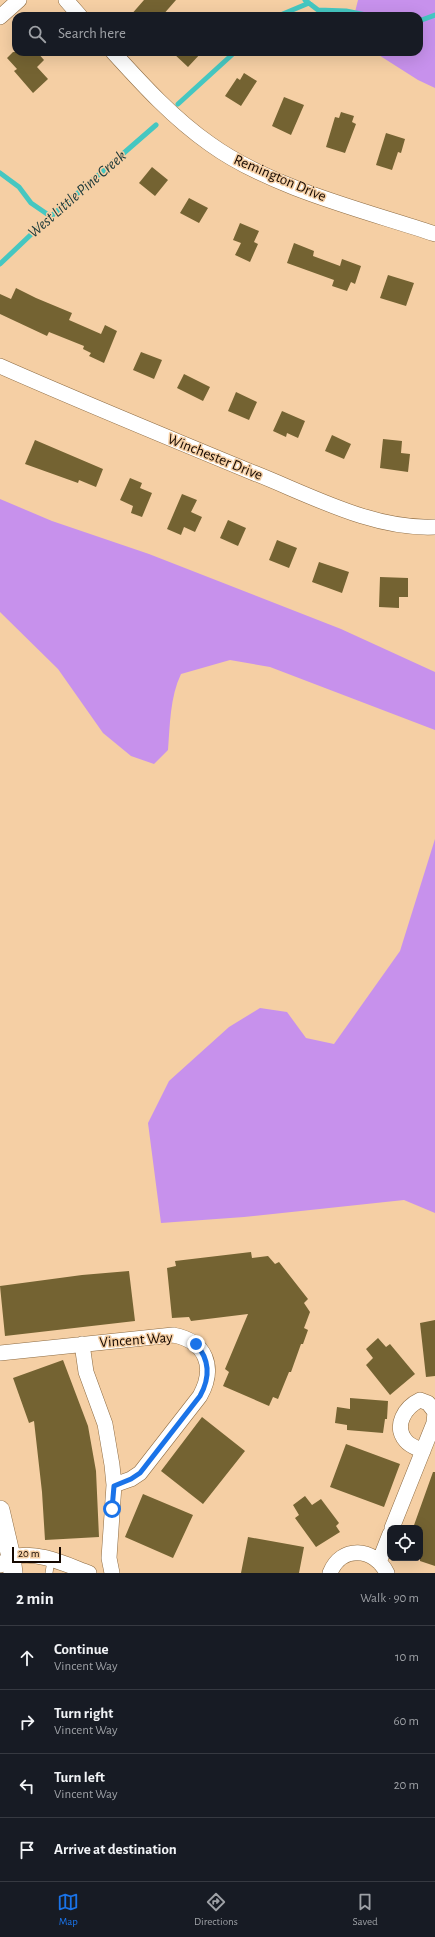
<!DOCTYPE html>
<html lang="en">
<head>
<meta charset="utf-8">
<style>
  body { margin:0; font-family:"Alegreya Sans",sans-serif; background:#20242c; color:#f1f3f6 }
  .controls { position:absolute; right:12px; bottom:12px; display:grid; overflow:hidden; border-radius:8px; box-shadow:0 4px 16px #0002 }
  .controls button { width:36px; height:36px; display:grid; place-items:center; padding:0; border:0; border-bottom:1px solid #363941; background:#171b24; color:#f1f3f6; font:20px sans-serif }
  .scale { position:absolute; left:12px; bottom:10px; width:49px; box-sizing:border-box; padding-left:4px; border:2px solid #150800; border-top:0; font-size:11px; line-height:14px; white-space:nowrap; color:#150800; -webkit-text-stroke:3px #f5cfa4; paint-order:stroke }
  .stop { position:absolute; width:12px; height:12px; margin:-9px; border:3px solid #1a73e8; border-radius:50%; background:#fff }
  .stop.end { background:#1a73e8; border-color:#fff; box-shadow:0 1px 4px #0008 }
  .list { margin:0; padding:0; list-style:none }
  h2 { display:flex; justify-content:space-between; align-items:center; height:52px; margin:0; padding:0 16px; font-size:17px }
  h2 small { font-size:13px; font-weight:400; color:#9ea1a6 }
  .list li { display:grid; grid-template-columns:26px 1fr auto; gap:12px; align-items:center; box-sizing:border-box; height:64px; padding:0 16px; border-top:1px solid #363941 }
  .list b { display:block; font-size:15px; white-space:nowrap }
  .list p { margin:0; font-size:13px; white-space:nowrap; color:#9ea1a6 }
  .list em { font-size:13px; font-style:normal; color:#9ea1a6 }
  .icon { flex:none; width:22px; height:22px; fill:none; stroke:currentColor; stroke-width:2; stroke-linecap:round; stroke-linejoin:round }
  .map { position:relative; flex:none; width:435px; height:1573px; overflow:hidden }
  .search { position:absolute; background:#171b24; box-shadow:0 4px 16px #0002; left:12px; right:12px; top:12px; height:44px; display:flex; align-items:center; gap:10px; box-sizing:border-box; padding:0 14px; border-radius:12px; color:#9ea1a6; font-size:15px }
  .sheet { height:308px; background:#171b24 }
  nav { display:flex; justify-content:space-around; align-items:center; box-sizing:border-box; height:56px; border-top:1px solid #363941; background:#171b24; font-size:11px; color:#9ea1a6 }
  nav a { display:grid; justify-items:center; gap:2px }
  nav .on { color:#1a73e8 }
  .map>svg:first-child { display:block }
</style>
</head>
<body>
<div class="map">
<svg width="435" height="1573" viewBox="0 0 435 1573">
  <rect width="100%" height="100%" fill="#f5cfa4"/>
  <path fill="#c791ec" d="M358,0H435V88L418,80L374,52H419V16H354Z
    M0,499L52,521L149,554L341,629L435,672V730L270,667L230,660L181,674C170,697 170,725 168,750L154,764L131,756L103,733L58,669L0,612Z
    M435,839V1213L404,1200L244,1217L161,1223L148,1123L169,1081L229,1027L260,1008L287,1012L306,1038L334,1044L400,951Z"/>
  <g fill="none" stroke-linecap="round" stroke-linejoin="round">
    <path stroke="#45c7c1" stroke-width="5" d="M305,0L318,10L346,11L371,16
      M278,16L309,3
      M419,21L435,15
      M178,104L235,52
      M0,173L19,187L31,203L50,216
      M0,264L41,225L156,125"/>
  </g>
  <path fill="#746332" d="M144,0H176L162,16H130Z
    M13,52H37L44,60L37,67L48,79L33,93L14,71L17,69L7,58Z
    M172,52H202L188,67Z
    M244,73L257,81L241,106L225,96L237,78L240,80Z
    M284,97L304,105L291,135L272,126Z
    M341,112L354,116L352,122L356,124L345,153L326,147L335,117L339,118Z
    M386,133L405,139L401,153L398,152L392,170L376,165Z
    M152,167L168,180L155,196L139,183Z
    M189,198L208,208L199,223L180,213Z
    M240,223L259,231L254,242L258,244L250,262L235,255L241,243L233,240Z
    M294,243L314,251L313,256L340,266L342,259L361,266L355,284L351,282L347,291L332,286L334,280L287,263Z
    M388,275L414,283L406,306L380,298Z
    M16,288L36,298L72,313L69,320L101,334L105,325L117,331L104,363L89,356L91,353L83,349L84,346L49,332L47,336L0,314V294L11,299Z
    M141,352L162,360L154,379L133,370Z
    M184,374L210,387L203,401L177,388Z
    M236,392L257,402L249,420L228,411Z
    M282,411L305,421L298,438L287,433L286,437L273,431Z
    M332,435L351,444L344,459L325,451Z
    M383,439L402,441L401,453L410,454L408,472L380,468Z
    M35,440L103,469L96,487L79,480L78,483L25,464Z
    M130,478L142,483L140,488L152,493L142,517L131,513L133,506L120,500Z
    M182,494L197,500L191,512L202,517L195,532L184,527L181,535L167,529Z
    M228,520L246,528L238,546L220,538Z
    M277,540L297,548L289,568L269,560Z
    M319,562L349,572L342,593L312,582Z
    M380,577L408,578V597H399V608L379,607Z
    M251,1252L252,1258L268,1256L275,1264L279,1262L308,1299L304,1303L310,1312L304,1328L308,1330L303,1344H301L291,1372H289L278,1399L273,1397L269,1406L223,1386L229,1372L225,1369L248,1314L191,1321L189,1317L172,1318L167,1268L176,1266L175,1261Z
    M129,1271L135,1321L5,1336L0,1286L82,1275Z
    M435,1320V1376L426,1377L420,1323Z
    M378,1338L386,1347L390,1344L415,1374L390,1395L366,1365L373,1358L366,1349Z
    M63,1360L88,1426L96,1471L99,1537L45,1540L42,1492L34,1421L29,1423L13,1378Z
    M350,1398L388,1401L387,1419H385L383,1433L347,1430V1425L335,1423L337,1407L350,1409Z
    M202,1417L245,1451L203,1504L161,1471Z
    M346,1444L400,1464L384,1507L330,1487Z
    M433,1472H435V1566L420,1561V1528H413Z
    M143,1494L193,1515L173,1558L125,1537Z
    M305,1496L312,1505L321,1499L339,1523L336,1526L340,1532L316,1547L295,1518L299,1515L293,1505Z
    M248,1537L304,1547L299,1573H241Z"/>
  <g fill="none" stroke-linecap="round" stroke-linejoin="round">
    <g stroke="#8d6b42" stroke-width="8">
      <path id="service" d="M49,1573L51,1560"/>
    </g>
    <g stroke="#8d6b42" stroke-width="16">
      <path id="minor" d="M66,0L80,16
        M0,17L19,0
        M113,52C143,85 173,118 210,144C271,188 363,210 435,234
        M0,366C84,403 169,438 254,473C310,495 373,530 435,527
        M82,1344L86,1372L105,1424L112,1465L114,1485L109,1558L112,1573
        M0,1353L173,1335C206,1341 216,1367 200,1396L140,1473L131,1479L114,1485
        M392,1528L434,1423L435,1412L428,1403L420,1400C405,1407 393,1426 406,1441C410,1446 417,1448 423,1451
        M379,1562L390,1534
        M0,1565C4,1562 9,1558 13,1557C37,1550 67,1565 89,1573
        M330,1573C341,1545 374,1547 387,1573"/>
    </g>
    <g stroke="#8d6b42" stroke-width="20">
      <path id="tertiary" d="M0,1510L11,1557L13,1573"/>
    </g>
    <use href="#service" stroke="#fff" stroke-width="7"/>
    <use href="#minor" stroke="#fff" stroke-width="15"/>
    <use href="#tertiary" stroke="#fff" stroke-width="19"/>
  </g>
  <g fill="none" stroke-linecap="round" stroke-linejoin="round">
    <path stroke="#1a73e8" stroke-width="5" d="M112,1509L114,1486L131,1479L140,1473L200,1396C210,1378 210,1360 196,1344"/>
  </g>
  <g text-anchor="middle" dominant-baseline="central" stroke-width="3" stroke-linejoin="round" paint-order="stroke">
    <g font-size="15" fill="#150800" stroke="#f5cfa4">
      <text transform="translate(280 178) rotate(23)">Remington Drive</text>
      <text transform="translate(215 457) rotate(22)">Winchester Drive</text>
      <text transform="translate(136 1340) rotate(-4)">Vincent Way</text>
    </g>
    <g font-size="16" font-style="italic" fill="#203b3a" stroke="#f5cfa4">
      <text transform="translate(77 194) rotate(-41)">West Little Pine Creek</text>
    </g>
  </g>
</svg>
<div class="controls">
<button><svg class="icon" aria-label="locate" viewBox="0 0 24 24"><circle cx="12" cy="12" r="6"/><path d="M12 2v4M12 18v4M2 12h4M18 12h4"/></svg></button>
</div>
<div class="scale">20 m</div>
<div class="stop" style="left:112px;top:1509px"></div>
<div class="stop end" style="left:196px;top:1344px"></div>
<div class="search"><svg class="icon" aria-label="search" viewBox="0 0 24 24"><circle cx="10" cy="10" r="6"/><path d="M15 15l6 6"/></svg>Search here</div>
</div>
<section class="sheet">
<h2>2 min<small>Walk · 90 m</small></h2>
<ul class="list">
<li><svg class="icon" aria-label="ahead" viewBox="0 0 24 24"><path d="M12 20V5M6 11l6-6 6 6"/></svg><div><b>Continue</b><p>Vincent Way</p></div><em>10 m</em></li>
<li><svg class="icon" aria-label="right" viewBox="0 0 24 24"><path d="M7 20v-9h11M14 6l5 5-5 5"/></svg><div><b>Turn right</b><p>Vincent Way</p></div><em>60 m</em></li>
<li><svg class="icon" aria-label="left" viewBox="0 0 24 24"><path d="M17 20v-9H6M10 6l-5 5 5 5"/></svg><div><b>Turn left</b><p>Vincent Way</p></div><em>20 m</em></li>
<li><svg class="icon" aria-label="arrive" viewBox="0 0 24 24"><path d="M6 21V4h12l-3 4 3 4H6"/></svg><div><b>Arrive at destination</b></div></li>
</ul>
</section>
<nav>
<a class="on"><svg class="icon" aria-label="map" viewBox="0 0 24 24"><path d="M3 6l6-2 6 2 6-2v14l-6 2-6-2-6 2zM9 4v14M15 6v14"/></svg>Map</a>
<a><svg class="icon" aria-label="directions" viewBox="0 0 24 24"><path d="M12 3l9 9-9 9-9-9zM9 14v-3h6M13 9l2 2-2 2"/></svg>Directions</a>
<a><svg class="icon" aria-label="saved" viewBox="0 0 24 24"><path d="M7 4h10v16l-5-4-5 4z"/></svg>Saved</a>
</nav>
</body>
</html>
